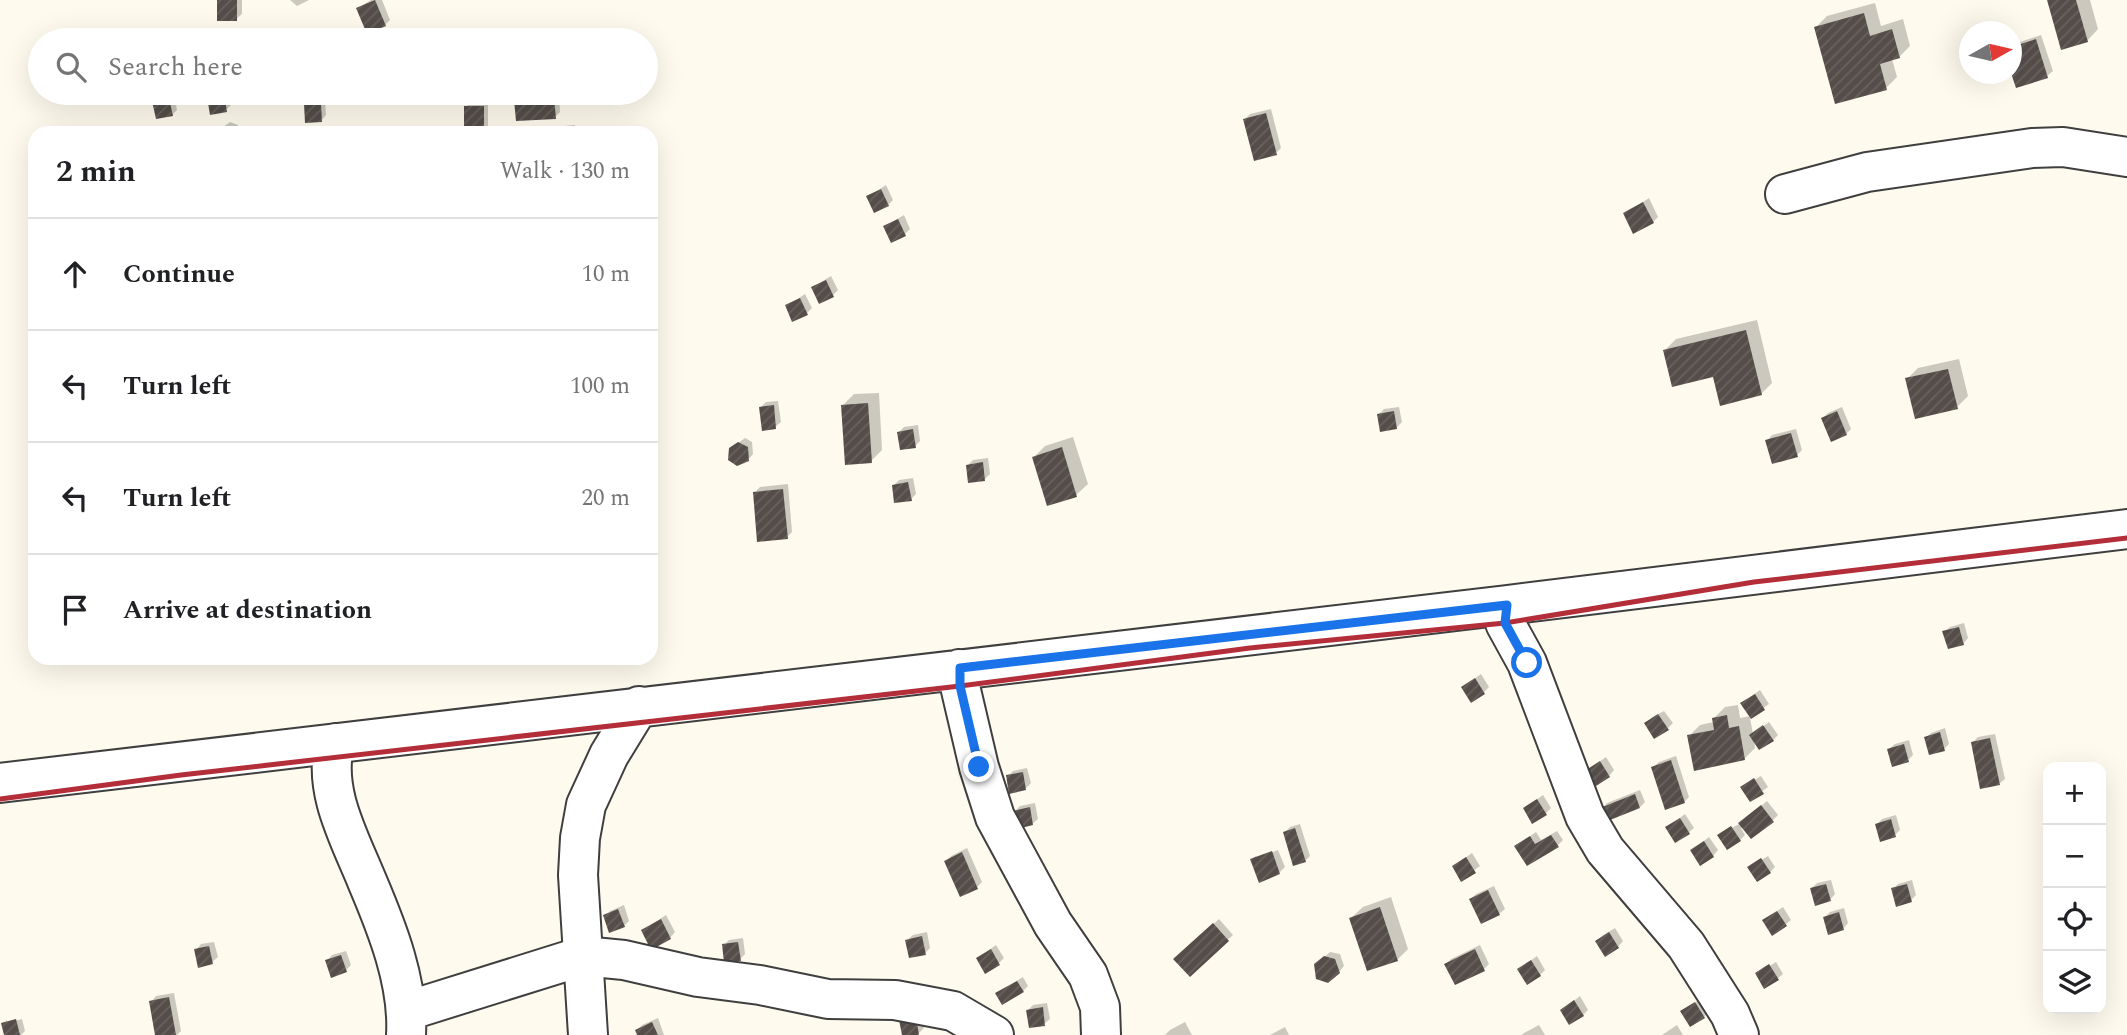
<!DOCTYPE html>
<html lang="en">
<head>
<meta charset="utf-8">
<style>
  body { margin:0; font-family:Spectral,serif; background:#f2f2f2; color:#202124 }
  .controls { position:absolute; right:21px; bottom:21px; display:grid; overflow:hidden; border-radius:14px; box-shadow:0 7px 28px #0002 }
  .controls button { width:63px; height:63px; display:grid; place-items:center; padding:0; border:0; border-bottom:2px solid #e0e0e0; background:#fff; color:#202124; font:35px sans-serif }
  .compass { position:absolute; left:1959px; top:21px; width:63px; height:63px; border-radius:50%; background:#fff; box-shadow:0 7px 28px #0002; rotate:82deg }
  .stop { position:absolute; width:21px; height:21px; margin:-16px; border:5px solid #1a73e8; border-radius:50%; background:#fff }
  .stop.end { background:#1a73e8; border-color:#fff; box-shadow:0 2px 7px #0008 }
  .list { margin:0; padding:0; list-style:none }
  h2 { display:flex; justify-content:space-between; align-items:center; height:91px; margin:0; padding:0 28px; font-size:30px }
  h2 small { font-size:23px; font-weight:400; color:#757577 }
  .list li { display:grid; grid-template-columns:46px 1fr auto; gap:21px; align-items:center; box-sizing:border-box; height:112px; padding:0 28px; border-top:2px solid #e0e0e0 }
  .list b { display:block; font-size:26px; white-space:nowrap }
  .list em { font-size:23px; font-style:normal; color:#757577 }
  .icon { flex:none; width:38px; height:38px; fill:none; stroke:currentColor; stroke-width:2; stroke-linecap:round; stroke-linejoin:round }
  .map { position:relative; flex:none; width:2127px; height:1035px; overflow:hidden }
  .search { position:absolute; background:#fff; box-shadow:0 7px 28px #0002; left:28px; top:28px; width:630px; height:77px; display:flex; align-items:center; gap:18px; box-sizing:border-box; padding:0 24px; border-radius:38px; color:#757577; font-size:26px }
  .panel { position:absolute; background:#fff; box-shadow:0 7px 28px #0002; left:28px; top:126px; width:630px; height:539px; border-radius:21px }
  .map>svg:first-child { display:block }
</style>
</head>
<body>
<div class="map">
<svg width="2127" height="1035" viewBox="0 0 2127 1035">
  <defs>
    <pattern id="building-hatch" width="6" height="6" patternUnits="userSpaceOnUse" patternTransform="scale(1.75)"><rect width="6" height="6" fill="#544d49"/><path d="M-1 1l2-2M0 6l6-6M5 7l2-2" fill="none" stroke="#68625f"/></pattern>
  </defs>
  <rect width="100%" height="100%" fill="#fefaed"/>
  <path fill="#0003" d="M219,0H242V14L236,19Z
    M290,0H309L297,6Z
    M371,0H382L390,20L385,25L358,8Z
    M2049,0H2090L2098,29L2087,41Z
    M1875,3L1881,26L1903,19L1910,46L1899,57L1892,59L1897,77L1886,88L1816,27L1827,16Z
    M218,33L225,37V40H207Z
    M2041,35L2053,71L2047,76L2017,86L2011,68V45Z
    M213,93H229L231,105L226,110L208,97Z
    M559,93L560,112L555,117L516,100L521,95Z
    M174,94L177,110L172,115L154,102L159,96Z
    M325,99L326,115L321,121L305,105L311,100Z
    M488,101V128L483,133H466V107L471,102Z
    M1271,109L1281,148L1276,153L1245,119L1250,114Z
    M230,122L238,125V133H215Z
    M575,125V133H540L545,128Z
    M886,185L893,200L888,205L868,197Z
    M1649,198L1658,217L1653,222L1625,214Z
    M904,215L910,229L905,234L885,226Z
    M831,276L838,290L833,295L813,287Z
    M805,294L812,308L807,313L787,306Z
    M1757,320L1772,383L1761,394L1714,375L1665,350L1676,339Z
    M1959,359L1968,396L1957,407L1907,379L1918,368Z
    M879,393L882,450L871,461L843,405L854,394Z
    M778,401L781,422L775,427L761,407L766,402Z
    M1399,407L1402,422L1396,428L1379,414L1384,409Z
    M1842,407L1851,429L1846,434L1823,418L1828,413Z
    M918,425L920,441L915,446L899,432L904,427Z
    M1796,429L1802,450L1797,455L1767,441L1772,435Z
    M1073,437L1088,484L1076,495L1034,457L1045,446Z
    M745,438L752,442L753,454L748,460L730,449Z
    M988,458L990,474L985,479L968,465L973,460Z
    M913,478L916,494L911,499L894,485L899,480Z
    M788,484L792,532L787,537L755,492L760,487Z
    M1964,623L1968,638L1963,644L1944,632L1950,627Z
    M1481,674L1489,687L1484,692L1463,687Z
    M1760,690L1769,704L1750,718L1753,734L1769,722L1778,735L1773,740L1754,739L1755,748L1744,759L1689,736L1700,725L1714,722V718L1725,707L1738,705L1740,718L1751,716L1742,703Z
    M1664,711L1673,723L1668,728L1651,718Z
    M1945,728L1949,744L1944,749L1926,738L1931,733Z
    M1995,734L2005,779L1999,784L1973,742L1978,737Z
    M1909,740L1913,755L1908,760L1889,749L1895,744Z
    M1676,756L1689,797L1684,802L1653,767L1659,762Z
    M1606,757L1614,770L1609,776L1588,770Z
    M1027,768L1031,783L1026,788L1008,776L1013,771Z
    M1761,776L1768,787L1750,800L1746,785Z
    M1640,790L1645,802L1640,807L1602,808L1607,803Z
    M1543,795L1551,808L1546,813L1525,808Z
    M1767,801L1778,815L1773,820L1743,827L1741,828L1745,835L1740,840L1723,833L1739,824Z
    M1035,803L1038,819L1032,824L1015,811L1020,806Z
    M1685,814L1694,828L1688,833L1668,827Z
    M1896,815L1900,830L1895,835L1877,824L1882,819Z
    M1300,824L1310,856L1305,861L1285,832L1290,827Z
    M1557,831L1563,840L1558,845L1516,846L1536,832L1541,840Z
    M1709,837L1718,850L1713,856L1692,850Z
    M967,848L982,882L977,887L946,861L951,856Z
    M1278,850L1285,867L1279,873L1252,859L1256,856V859Z
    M1472,853L1480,866L1462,879L1454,866Z
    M1768,856L1775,867L1770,872L1753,865Z
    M1831,880L1835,894L1830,900L1812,888L1817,883Z
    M1912,880L1916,895L1911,900L1893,889L1898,884Z
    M1494,886L1505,909L1499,914L1482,922L1471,899L1476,894Z
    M1391,897L1408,949L1397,960L1351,918L1363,907Z
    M624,905L629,921L624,926L605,916L610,911Z
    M1783,907L1791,920L1785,925L1764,920Z
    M1844,908L1848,923L1843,929L1825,917L1830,912Z
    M666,915L675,932L670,938L643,930Z
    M1219,919L1233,935L1190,975L1176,959Z
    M1615,928L1623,941L1618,947L1602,936Z
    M927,932L930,948L925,953L907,940L913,935Z
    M743,938L745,954L740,959L724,945L729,940Z
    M214,942L218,957L212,962L196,950L201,944Z
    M996,945L1004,958L999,963L978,958Z
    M1480,945L1489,964L1484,969L1446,964L1451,959Z
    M346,951L351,965L346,970L327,961L332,955Z
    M1330,952L1340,954L1344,966L1339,972L1322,959Z
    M1537,956L1545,970L1540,975L1519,969Z
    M1776,962L1783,974L1777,979L1760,972Z
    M1023,977L1028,986L1023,991L997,993Z
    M174,993L181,1031L177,1035H157L151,1002L156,996Z
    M1580,996L1588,1010L1583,1015L1562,1010Z
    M1701,999L1709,1011L1704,1017L1688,1007Z
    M1047,1003L1050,1019L1044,1024L1027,1011L1033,1005Z
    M921,1012L924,1028L919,1033L904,1035Z
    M658,1018L664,1035H639L637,1030L642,1025Z
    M22,1019L25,1031L21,1035H6L3,1024L7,1020V1023Z
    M1185,1022L1192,1035H1165L1170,1030Z
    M1539,1025L1545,1035H1522L1524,1033Z
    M1677,1025L1683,1035H1662Z
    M1285,1027L1289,1035H1270Z"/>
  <path fill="url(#building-hatch)" d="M217,0H237V21H217Z
    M375,0L386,26L367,34L356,8Z
    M2047,0H2076L2088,42L2061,50Z
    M1864,13L1870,36L1892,29L1900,58L1880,64L1887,90L1835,104L1814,27Z
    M2036,39L2048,78L2016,88L2011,73V47Z
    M224,94L227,112L210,115L207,97Z
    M554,97L556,119L516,121L514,100Z
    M169,98L173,116L156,119L152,101Z
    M304,104H321L322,122L305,123Z
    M464,106H484V133H464Z
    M1266,113L1277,155L1254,161L1243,119Z
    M881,189L889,206L874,213L866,196Z
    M1643,202L1654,223L1633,234L1623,213Z
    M898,219L906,236L891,243L883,226Z
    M826,280L834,297L819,304L811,287Z
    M800,298L808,315L792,322L785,305Z
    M1746,330L1762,395L1720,406L1713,377L1672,387L1663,350Z
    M1948,369L1958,409L1915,419L1905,378Z
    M868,403L872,463L845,465L841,405Z
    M774,405L776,429L762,431L759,407Z
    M1394,411L1397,429L1380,432L1377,414Z
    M1837,411L1847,435L1831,442L1821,418Z
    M913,429L916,448L900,450L897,432Z
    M1791,433L1798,457L1772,464L1765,440Z
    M738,442L748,447L749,461L737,466L728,460L729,448Z
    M1062,447L1077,497L1047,506L1032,457Z
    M983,462L985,481L968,483L966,465Z
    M908,482L912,501L894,503L892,485Z
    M783,489L788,539L757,542L753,492Z
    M1959,627L1964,645L1948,649L1942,631Z
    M1475,678L1485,694L1471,703L1461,687Z
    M1755,694L1765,710L1751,719L1740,703Z
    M1658,714L1669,730L1654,739L1644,723Z
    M1727,715L1729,728L1739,726L1745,760L1694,771L1687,735L1714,730L1712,718Z
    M1763,725L1774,741L1759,750L1749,735Z
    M1940,732L1945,751L1929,755L1924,737Z
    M1990,738L2000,785L1980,789L1971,742Z
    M1904,744L1909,762L1892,767L1887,749Z
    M1671,760L1685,803L1665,810L1651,767Z
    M1600,761L1610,777L1596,786L1586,770Z
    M1023,772L1026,790L1009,794L1006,775Z
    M1754,778L1764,794L1750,802L1740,787Z
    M1635,794L1640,808L1605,822L1600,808Z
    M1537,799L1547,815L1532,824L1523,808Z
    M1761,805L1774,822L1751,839L1738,823Z
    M1030,807L1033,825L1017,829L1013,811Z
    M1680,818L1690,834L1675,843L1665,827Z
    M1891,819L1896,837L1880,842L1875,824Z
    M1731,826L1741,841L1727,850L1717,835Z
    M1295,828L1306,862L1293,866L1283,832Z
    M1551,835L1559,847L1527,866L1514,846L1530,836L1535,844Z
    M1704,841L1714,857L1700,866L1690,850Z
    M1272,851L1280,874L1259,883L1250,859Z
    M962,852L978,889L960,897L944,861Z
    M1466,857L1476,873L1461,882L1452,866Z
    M1761,858L1771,873L1757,882L1747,867Z
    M1826,884L1831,901L1815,906L1810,888Z
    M1907,884L1912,902L1896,907L1891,888Z
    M1488,890L1500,915L1481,924L1469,899Z
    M1380,907L1398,961L1367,971L1349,918Z
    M618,909L625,927L609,933L603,915Z
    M1777,911L1787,926L1772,936L1762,920Z
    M1839,912L1844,930L1828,935L1823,917Z
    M661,919L671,939L651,950L641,930Z
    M1213,923L1229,941L1190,977L1173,959Z
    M1609,932L1619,948L1605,957L1595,941Z
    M922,936L926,955L909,958L905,940Z
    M738,942L741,961L724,963L722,944Z
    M209,946L213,964L198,968L194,949Z
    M991,949L1000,965L985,974L976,958Z
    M1475,949L1485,971L1455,985L1444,964Z
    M341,955L347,972L331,978L325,960Z
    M1324,956L1335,959L1340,973L1328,983L1316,979L1314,964Z
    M1531,960L1541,976L1527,985L1517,969Z
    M1769,964L1779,980L1764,989L1755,973Z
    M1017,981L1024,992L1002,1005L995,993Z
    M169,997L176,1035H155L149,1001Z
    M1574,1000L1584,1016L1569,1025L1560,1010Z
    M1695,1002L1705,1018L1690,1027L1680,1011Z
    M1043,1007L1045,1026L1029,1028L1026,1010Z
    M916,1017L919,1035H902L899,1020Z
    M16,1019L20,1035H4L1,1023Z
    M652,1022L658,1035H637L635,1030Z"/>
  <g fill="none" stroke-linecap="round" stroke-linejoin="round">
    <g stroke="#3f3f3f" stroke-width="42">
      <path id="minor" d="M1785,194L1867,172L2032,148L2063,147L2127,157
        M1507,605L1505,623L1527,663L1585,816L1605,850L1686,945L1730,1014L1739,1035
        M959,669L960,686L979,767L995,817L1053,924L1088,975L1100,1007L1101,1035
        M335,743C322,790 350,839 367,881C387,928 409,983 406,1035
        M0,783L1507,605L2127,529
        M407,1011L583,956L624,960L698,977L760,985L828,999L895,1000L953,1011L994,1035
        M588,1035L578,875L580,838L586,805L609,755L639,706"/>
    </g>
    <use href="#minor" stroke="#fff" stroke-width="38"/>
    <path stroke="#b32e38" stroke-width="5" d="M0,799L181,775L960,686L1250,648L1505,623L1754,582L2127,538"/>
  </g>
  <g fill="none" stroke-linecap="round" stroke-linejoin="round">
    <path stroke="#1a73e8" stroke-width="9" d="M979,767L960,686V668L1507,605L1505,623L1527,663"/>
  </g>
</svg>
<div class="controls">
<button>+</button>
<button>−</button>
<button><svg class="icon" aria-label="locate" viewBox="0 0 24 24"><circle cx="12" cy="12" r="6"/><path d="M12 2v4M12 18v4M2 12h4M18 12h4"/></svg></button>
<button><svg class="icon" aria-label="layers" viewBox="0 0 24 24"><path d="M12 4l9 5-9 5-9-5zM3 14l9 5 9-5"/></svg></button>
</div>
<svg class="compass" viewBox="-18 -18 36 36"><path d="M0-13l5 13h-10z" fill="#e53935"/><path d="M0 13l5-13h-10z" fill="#757577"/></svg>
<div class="stop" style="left:1527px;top:663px"></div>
<div class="stop end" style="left:979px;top:767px"></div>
<div class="search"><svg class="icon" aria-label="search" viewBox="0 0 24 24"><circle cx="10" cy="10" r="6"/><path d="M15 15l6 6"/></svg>Search here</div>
<section class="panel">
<h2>2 min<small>Walk · 130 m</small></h2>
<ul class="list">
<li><svg class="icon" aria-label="ahead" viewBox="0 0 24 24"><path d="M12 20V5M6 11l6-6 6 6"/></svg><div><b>Continue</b></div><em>10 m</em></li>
<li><svg class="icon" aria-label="left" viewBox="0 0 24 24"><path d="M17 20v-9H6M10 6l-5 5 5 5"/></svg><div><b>Turn left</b></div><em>100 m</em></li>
<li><svg class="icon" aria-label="left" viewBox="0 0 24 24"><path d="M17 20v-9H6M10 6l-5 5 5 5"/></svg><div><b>Turn left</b></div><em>20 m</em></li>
<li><svg class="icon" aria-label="arrive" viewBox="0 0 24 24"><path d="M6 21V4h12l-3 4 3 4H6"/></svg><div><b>Arrive at destination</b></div></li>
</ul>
</section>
</div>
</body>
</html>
